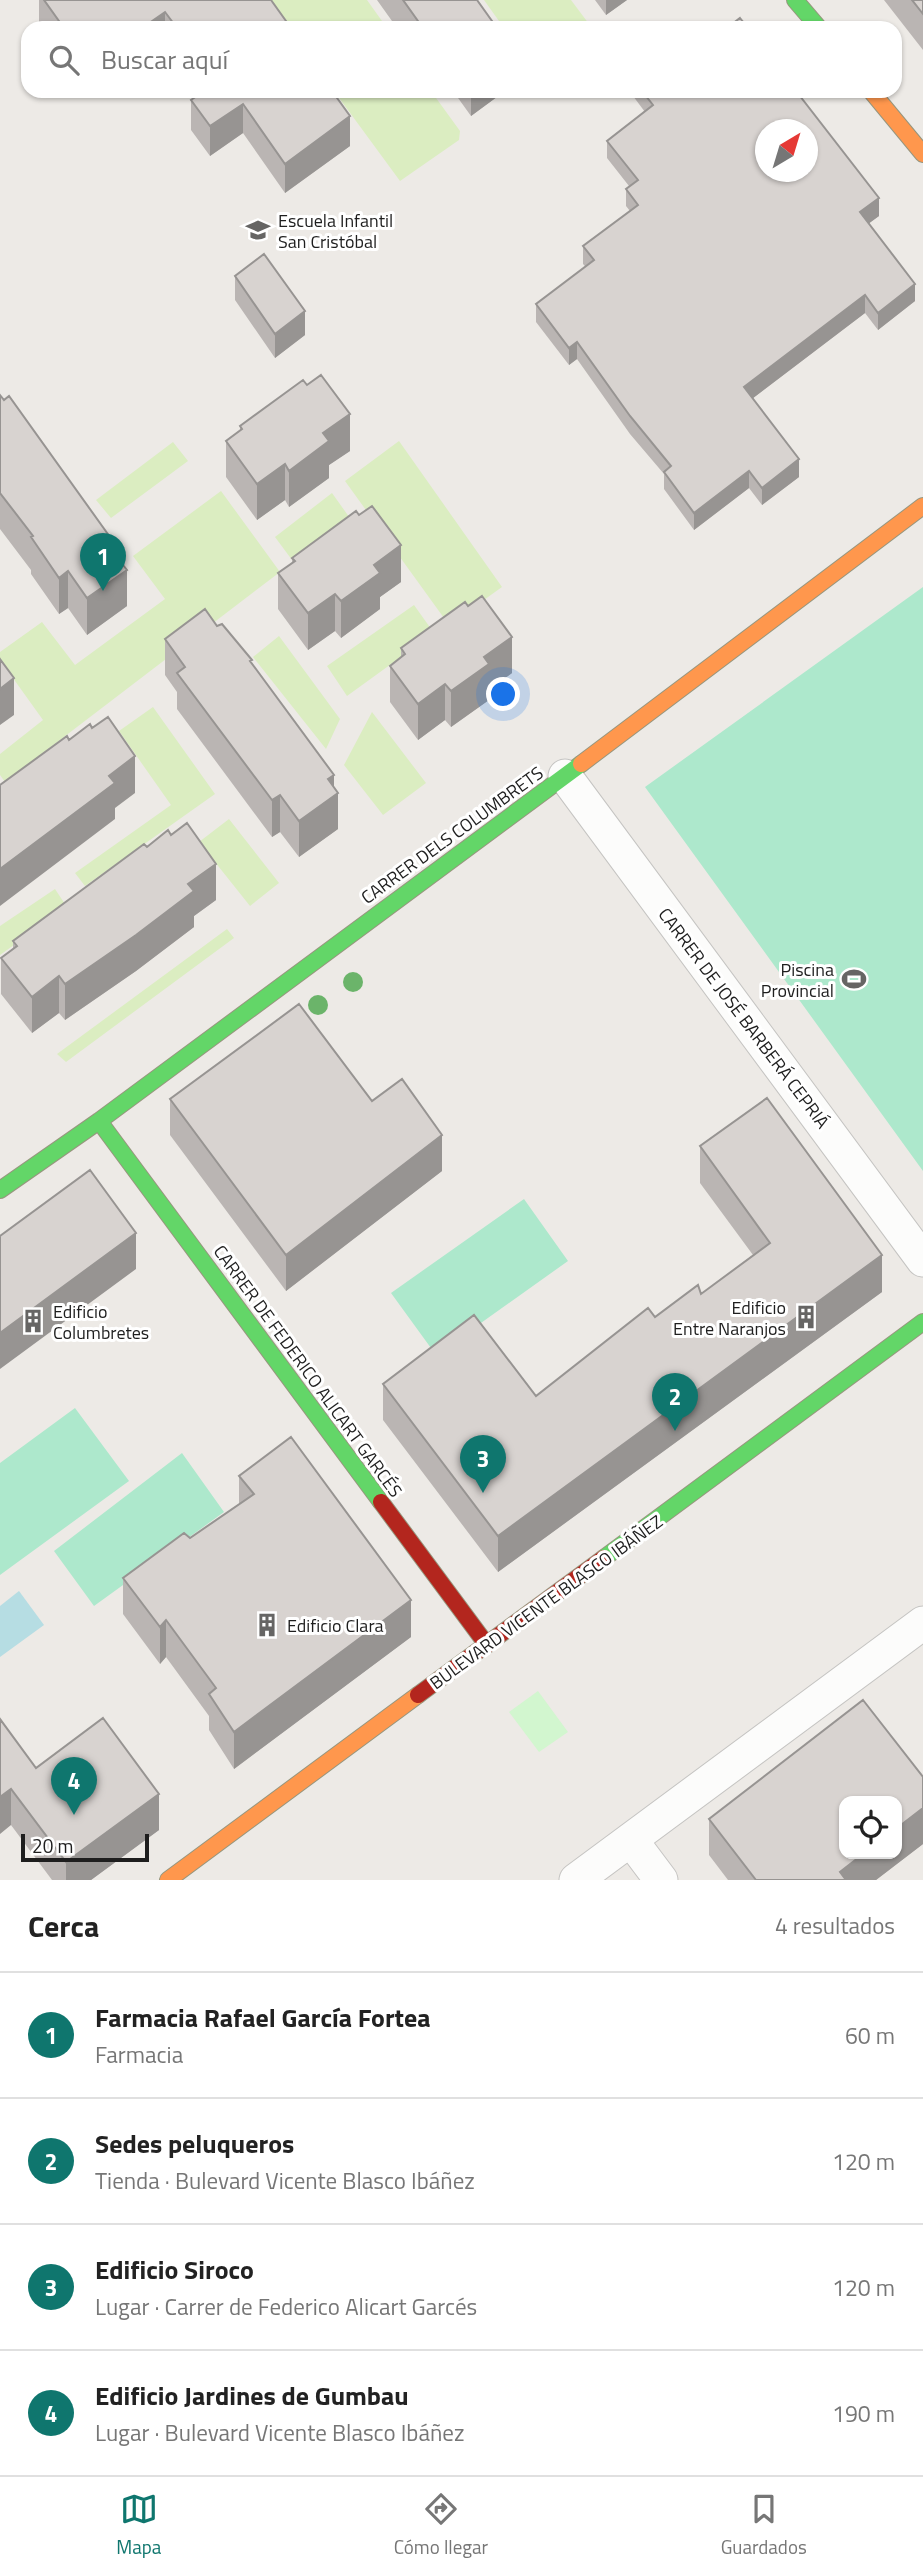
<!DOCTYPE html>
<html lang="es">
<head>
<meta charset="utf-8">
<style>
  body { margin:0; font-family:"Titillium Web",sans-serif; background:#f6f6f6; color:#222 }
  .controls { position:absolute; right:21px; bottom:21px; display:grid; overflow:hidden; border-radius:14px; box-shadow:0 2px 5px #0004 }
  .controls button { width:63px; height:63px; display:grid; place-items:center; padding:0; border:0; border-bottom:2px solid #e0e0e0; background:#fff; color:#222; font:35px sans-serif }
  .compass { position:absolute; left:755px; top:119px; width:63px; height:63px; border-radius:50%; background:#fff; box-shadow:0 2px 5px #0004; rotate:38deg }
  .scale { position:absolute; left:21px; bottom:18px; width:128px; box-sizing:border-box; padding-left:7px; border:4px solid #1e1e1e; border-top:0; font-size:19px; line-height:24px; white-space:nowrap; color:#1e1e1e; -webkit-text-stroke:5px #fff; paint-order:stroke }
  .you { position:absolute; left:504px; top:695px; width:24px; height:24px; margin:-18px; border:5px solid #fff; border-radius:50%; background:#1a73e8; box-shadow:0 0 0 10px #1a73e833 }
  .badge { display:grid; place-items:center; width:46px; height:46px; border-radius:50%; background:#0f766e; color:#fff; font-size:23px; font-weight:700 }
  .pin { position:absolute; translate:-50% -58px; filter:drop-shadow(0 2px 4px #0008) }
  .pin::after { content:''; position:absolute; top:37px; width:24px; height:21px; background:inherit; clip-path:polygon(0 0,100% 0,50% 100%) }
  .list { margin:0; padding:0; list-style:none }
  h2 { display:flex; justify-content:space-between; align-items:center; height:91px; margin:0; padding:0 28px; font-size:30px }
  h2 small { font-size:23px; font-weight:400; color:#767676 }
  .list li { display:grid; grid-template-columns:46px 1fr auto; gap:21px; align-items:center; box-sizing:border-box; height:126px; padding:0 28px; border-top:2px solid #e0e0e0 }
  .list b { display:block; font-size:26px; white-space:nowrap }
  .list p { margin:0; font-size:23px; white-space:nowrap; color:#767676 }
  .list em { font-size:23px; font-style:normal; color:#767676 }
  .icon { flex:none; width:38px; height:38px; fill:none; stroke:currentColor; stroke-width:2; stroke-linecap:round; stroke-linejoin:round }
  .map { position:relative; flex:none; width:923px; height:1880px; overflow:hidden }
  .search { position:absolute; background:#fff; box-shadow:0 2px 5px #0004; left:21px; right:21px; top:21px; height:77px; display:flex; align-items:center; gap:18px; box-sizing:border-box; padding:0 24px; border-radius:21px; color:#767676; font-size:26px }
  .sheet { height:595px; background:#fff }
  nav { display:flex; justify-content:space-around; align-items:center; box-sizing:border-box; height:98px; border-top:2px solid #e0e0e0; background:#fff; font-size:19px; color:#767676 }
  nav a { display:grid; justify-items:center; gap:4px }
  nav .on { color:#0f766e }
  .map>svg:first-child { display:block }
</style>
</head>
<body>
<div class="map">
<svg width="923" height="1880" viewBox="0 0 923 1880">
  <rect width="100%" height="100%" fill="#edeae6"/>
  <path fill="#dbedc1" d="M268,0H367L387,28H289Z
    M484,0H571L592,28H504Z
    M334,91H431L460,131L459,140L400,181Z
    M399,441L502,587L449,625L345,481Z
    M173,442L188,461L111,518L96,500Z
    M221,491L280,572L5,782L0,775V754L43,720L0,660V652L42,622L75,665L165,599L133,556Z
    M332,493L352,521L295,564L275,537Z
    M414,605L434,633L347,696L327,666Z
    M279,636L340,719L326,749L253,657Z
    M153,707L215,794L85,886L75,873L171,805L119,731Z
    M372,712L426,783L383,815L344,765Z
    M229,819L279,883L250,906L199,842Z
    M55,889L67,907L0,955V926Z
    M227,929L234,938L66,1062L57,1054Z"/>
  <path fill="#d2f6cf" d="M538,1691L568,1732L539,1752L509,1712Z"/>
  <path fill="#ade8cc" d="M923,587V1171L645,787Z
    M524,1199L568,1261L436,1355L391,1293Z
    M75,1408L129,1481L0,1575V1463Z
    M182,1453L224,1512L94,1606L54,1551Z"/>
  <path fill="#b6dde3" d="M19,1591L44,1625L0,1657V1606Z"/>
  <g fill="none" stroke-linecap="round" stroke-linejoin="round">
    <g stroke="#c5c4c2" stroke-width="35">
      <path id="street" d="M565,776L923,1260
        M631,1840L661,1880
        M576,1880L923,1623"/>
    </g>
    <g stroke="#97967e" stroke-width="18">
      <path id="fast" d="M795,0L819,28
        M99,1121L381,1502
        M0,1190L99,1121L581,764
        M604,1558L923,1322"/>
    </g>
    <g stroke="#97967e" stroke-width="18">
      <path id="slow" d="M871,91L923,154
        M581,764L923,506
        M168,1880L418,1695"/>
    </g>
    <g stroke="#97967e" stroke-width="18">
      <path id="jam" d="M381,1502L487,1645
        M418,1695L604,1558"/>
    </g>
    <use href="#street" stroke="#fcfcfb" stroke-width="33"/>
    <use href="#fast" stroke="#63d668" stroke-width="16"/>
    <use href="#slow" stroke="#ff974d" stroke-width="16"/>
    <use href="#jam" stroke="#b3261e" stroke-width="16"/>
  </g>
  <g fill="#6bb46a">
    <circle cx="353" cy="982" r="10"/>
    <circle cx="318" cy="1005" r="10"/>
  </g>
  <path fill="#bab5b3" d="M39,0H271L291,28H43L39,23Z
    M377,0H477L497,28H397Z
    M595,0H627L606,15Z
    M884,0H923V50Z
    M201,91H332L350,146L285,193L243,133L210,156L191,130V100L202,92Z
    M453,91H505L471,116Z
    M633,91H796L879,216L869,223L915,301L878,330L865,313L753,398L799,477L762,505L749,488L694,530L664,489V474L630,434L577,359L569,365L536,322V304L586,267L583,264V246L630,211L626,206V189L629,186L607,158V141L645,112L633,96Z
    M235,276L305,335L275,358L235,300Z
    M0,395L120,562L127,606L87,635L68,608L59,614L31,574V570L0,529Z
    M240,426L350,451L329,465V478L289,507L285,500L257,520L226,477V441L240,431Z
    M292,558L401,582L380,597V609L341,638L335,631L308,650L278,609V573L292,563Z
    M217,626L252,663L334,787L338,829L299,857L280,832L272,837L177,709V692L165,675V639Z
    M401,648L512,673L489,690V700L451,727L445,720L418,740L390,702V666L401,658Z
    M147,847L216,900L194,916V927L136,971L65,1020L59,1013L32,1033L1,994V958L13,949V941Z
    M170,1099L372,1101L442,1171L286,1291L170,1135Z
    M700,1146L882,1292L498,1572L383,1420V1384L536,1396L655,1317L701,1294L753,1255L700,1183Z
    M239,1476L411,1637L234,1769L209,1730V1716L166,1657L160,1664L123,1614V1578L190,1538L239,1504Z
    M0,1719L36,1768L159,1830L91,1880H52L11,1825Z
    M923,1777V1844L876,1880H728L709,1855V1819Z"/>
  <path fill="#979492" d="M606,0H627L606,15Z
    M165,12V28H142Z
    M471,91H505L471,116Z
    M243,104V133L210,156V126Z
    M350,116V146L285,193V164Z
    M879,198V216L860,230V212Z
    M915,284V301L878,330V313Z
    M865,295V313L744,405V387Z
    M305,311V335L275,358V334Z
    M577,342V359L569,365V348Z
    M350,414V451L329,465V478L289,507V471L323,433Z
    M799,459V477L762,505V488Z
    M285,464V500L257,520V484Z
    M749,471V488L694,530V513Z
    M401,545V582L380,597V609L341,638V601L374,565Z
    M120,551V575L127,570V606L87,635V598L115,555Z
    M68,571V608L59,614V578Z
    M335,594V631L308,650V613Z
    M512,637V673L489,690V700L451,727V691L484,657Z
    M14,678V715L0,725V689Z
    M445,684V720L418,740V704Z
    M135,756V793L115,808V819L0,906V869L109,776Z
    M334,775V796L338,793V829L299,857V821L328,779Z
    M280,795V832L272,837V800Z
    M216,864V900L194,916V927L136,971L65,1020V984L188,884Z
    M59,976V1013L32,1033V997Z
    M442,1135V1171L286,1291V1255Z
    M136,1233V1269L0,1369V1333Z
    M882,1255V1292L498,1572V1536Z
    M411,1600V1637L234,1769V1732Z
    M166,1620V1657L160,1664V1627Z
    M11,1789V1825L0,1834V1797Z
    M159,1794V1830L91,1880H66V1862Z
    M923,1808V1844L876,1880H840V1872L863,1854H897V1828Z"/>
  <path fill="#d8d3d0" stroke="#979492" stroke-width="2" fill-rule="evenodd" d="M44,0H271L291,28H177L165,12L142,28H116L114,24L110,28H64Z
    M403,0H477L497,28H423Z
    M912,0H923V14Z
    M740,18L748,28H727Z
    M204,91H332L350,116L285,164L243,104L210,126L191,100Z
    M642,91H796L879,198L860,212L915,284L878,313L865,295L744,387L799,459L762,488L749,471L694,513L664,472L671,466L630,416L577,342L569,348L536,304L594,260L583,246L638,205L626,189L638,180L607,141L653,105ZM766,130H808V172H766Z
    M264,254L305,311L275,334L235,276Z
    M321,375L350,414L323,433L329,441L289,471L285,464L257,484L226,441L242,429L240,426L303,380L307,385Z
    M0,395L4,400L9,396L120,551L115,555L127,570L87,598L68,571L59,578L31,537L33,536L0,493Z
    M372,506L401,545L374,565L380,573L341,601L335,594L308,613L278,573L295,561L292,558L356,511L359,515Z
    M482,596L512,637L484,657L489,664L451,691L445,684L418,704L390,666L405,654L401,648L465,602L468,606Z
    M205,609L217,626L222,624L252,660L250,661L334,775L328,779L338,793L299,821L280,795L272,800L177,673L185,667L165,639Z
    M0,659L14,678L0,689Z
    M108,717L135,756L109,776L115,783L0,869V785L67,736L69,740L90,724L92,728Z
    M187,823L216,864L188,884L194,891L136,935L65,984L59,976L32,997L1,958L17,946L13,941L144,844L147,847L168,830L171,835Z
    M299,1004L372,1101L402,1079L442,1135L286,1255L170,1099Z
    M767,1098L882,1255L498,1536L383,1384L474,1315L536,1396L648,1308L655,1317L698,1285L701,1294L770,1243L700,1146Z
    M90,1170L136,1233L0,1333V1236Z
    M291,1437L411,1600L234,1732L209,1694L216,1688L166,1620L160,1627L123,1578L184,1533L190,1538L254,1494L239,1476Z
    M863,1700L923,1777V1808L897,1828V1801H844V1854H863L840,1872L846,1880H756L709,1819Z
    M103,1718L159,1794L66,1862L11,1789L0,1797V1719L36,1768Z"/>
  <defs>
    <g id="school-bare" transform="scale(1.89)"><path d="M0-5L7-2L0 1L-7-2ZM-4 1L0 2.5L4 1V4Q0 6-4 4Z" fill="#666564" stroke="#fff" stroke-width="2.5" paint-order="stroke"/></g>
    <g id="stadium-bare" transform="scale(1.89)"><path d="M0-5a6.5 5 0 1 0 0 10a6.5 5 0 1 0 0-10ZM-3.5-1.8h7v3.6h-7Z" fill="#666564" stroke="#fff" stroke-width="2.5" paint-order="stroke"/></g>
    <g id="building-bare" transform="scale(1.89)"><path d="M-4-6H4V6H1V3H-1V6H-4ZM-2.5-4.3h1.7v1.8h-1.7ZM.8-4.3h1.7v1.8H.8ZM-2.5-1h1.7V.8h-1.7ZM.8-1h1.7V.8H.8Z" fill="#666564" stroke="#fff" stroke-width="2.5" paint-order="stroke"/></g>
  </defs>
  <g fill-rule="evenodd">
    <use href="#school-bare" x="258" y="230"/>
    <use href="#stadium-bare" x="854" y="979"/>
    <use href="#building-bare" x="806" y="1317"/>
    <use href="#building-bare" x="33" y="1321"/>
    <use href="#building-bare" x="267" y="1625"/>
  </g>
  <g text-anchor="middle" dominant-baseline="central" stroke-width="6" stroke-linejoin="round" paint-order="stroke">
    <g font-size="18" fill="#1e1e1e" stroke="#fff" text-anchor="start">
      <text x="278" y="220">Escuela Infantil<tspan x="278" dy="21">San Cristóbal</tspan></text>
      <text x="834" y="969" text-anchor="end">Piscina<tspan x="834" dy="21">Provincial</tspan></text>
      <text x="786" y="1307" text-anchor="end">Edificio<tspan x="786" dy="21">Entre Naranjos</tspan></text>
      <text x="53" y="1311">Edificio<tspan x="53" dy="21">Columbretes</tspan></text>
      <text x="287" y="1625">Edificio Clara</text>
    </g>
    <g font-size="18" fill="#1e1e1e" stroke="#fff">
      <text transform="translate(452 835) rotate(-36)">CARRER DELS COLUMBRETS</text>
      <text transform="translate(744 1018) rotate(53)">CARRER DE JOSÉ BARBERÁ CEPRIÁ</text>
      <text transform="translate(308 1371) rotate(54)">CARRER DE FEDERICO ALICART GARCÉS</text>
      <text transform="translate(546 1602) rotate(-36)">BULEVARD VICENTE BLASCO IBÁÑEZ</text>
    </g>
  </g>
</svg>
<div class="controls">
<button><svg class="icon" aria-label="locate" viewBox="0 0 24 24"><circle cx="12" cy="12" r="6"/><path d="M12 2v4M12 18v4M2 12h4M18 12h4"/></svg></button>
</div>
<svg class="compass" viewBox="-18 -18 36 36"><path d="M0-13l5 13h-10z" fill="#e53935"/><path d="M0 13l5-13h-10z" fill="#767676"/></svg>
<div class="scale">20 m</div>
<div class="you"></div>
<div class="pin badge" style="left:103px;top:591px">1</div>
<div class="pin badge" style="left:675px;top:1431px">2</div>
<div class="pin badge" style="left:483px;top:1493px">3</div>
<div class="pin badge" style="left:74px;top:1815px">4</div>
<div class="search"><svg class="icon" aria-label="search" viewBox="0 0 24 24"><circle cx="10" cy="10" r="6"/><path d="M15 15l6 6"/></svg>Buscar aquí</div>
</div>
<section class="sheet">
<h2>Cerca<small>4 resultados</small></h2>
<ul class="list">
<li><span class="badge">1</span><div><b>Farmacia Rafael García Fortea</b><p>Farmacia</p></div><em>60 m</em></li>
<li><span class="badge">2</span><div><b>Sedes peluqueros</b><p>Tienda · Bulevard Vicente Blasco Ibáñez</p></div><em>120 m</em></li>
<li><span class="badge">3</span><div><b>Edificio Siroco</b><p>Lugar · Carrer de Federico Alicart Garcés</p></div><em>120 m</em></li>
<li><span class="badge">4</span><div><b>Edificio Jardines de Gumbau</b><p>Lugar · Bulevard Vicente Blasco Ibáñez</p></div><em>190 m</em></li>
</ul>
</section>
<nav>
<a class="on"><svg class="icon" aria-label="map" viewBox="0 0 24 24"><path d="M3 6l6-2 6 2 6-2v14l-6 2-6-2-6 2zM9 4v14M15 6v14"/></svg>Mapa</a>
<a><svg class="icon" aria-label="directions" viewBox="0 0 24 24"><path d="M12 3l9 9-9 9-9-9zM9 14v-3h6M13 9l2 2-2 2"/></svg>Cómo llegar</a>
<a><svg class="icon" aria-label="saved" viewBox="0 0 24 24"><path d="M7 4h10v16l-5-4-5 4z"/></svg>Guardados</a>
</nav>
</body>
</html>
